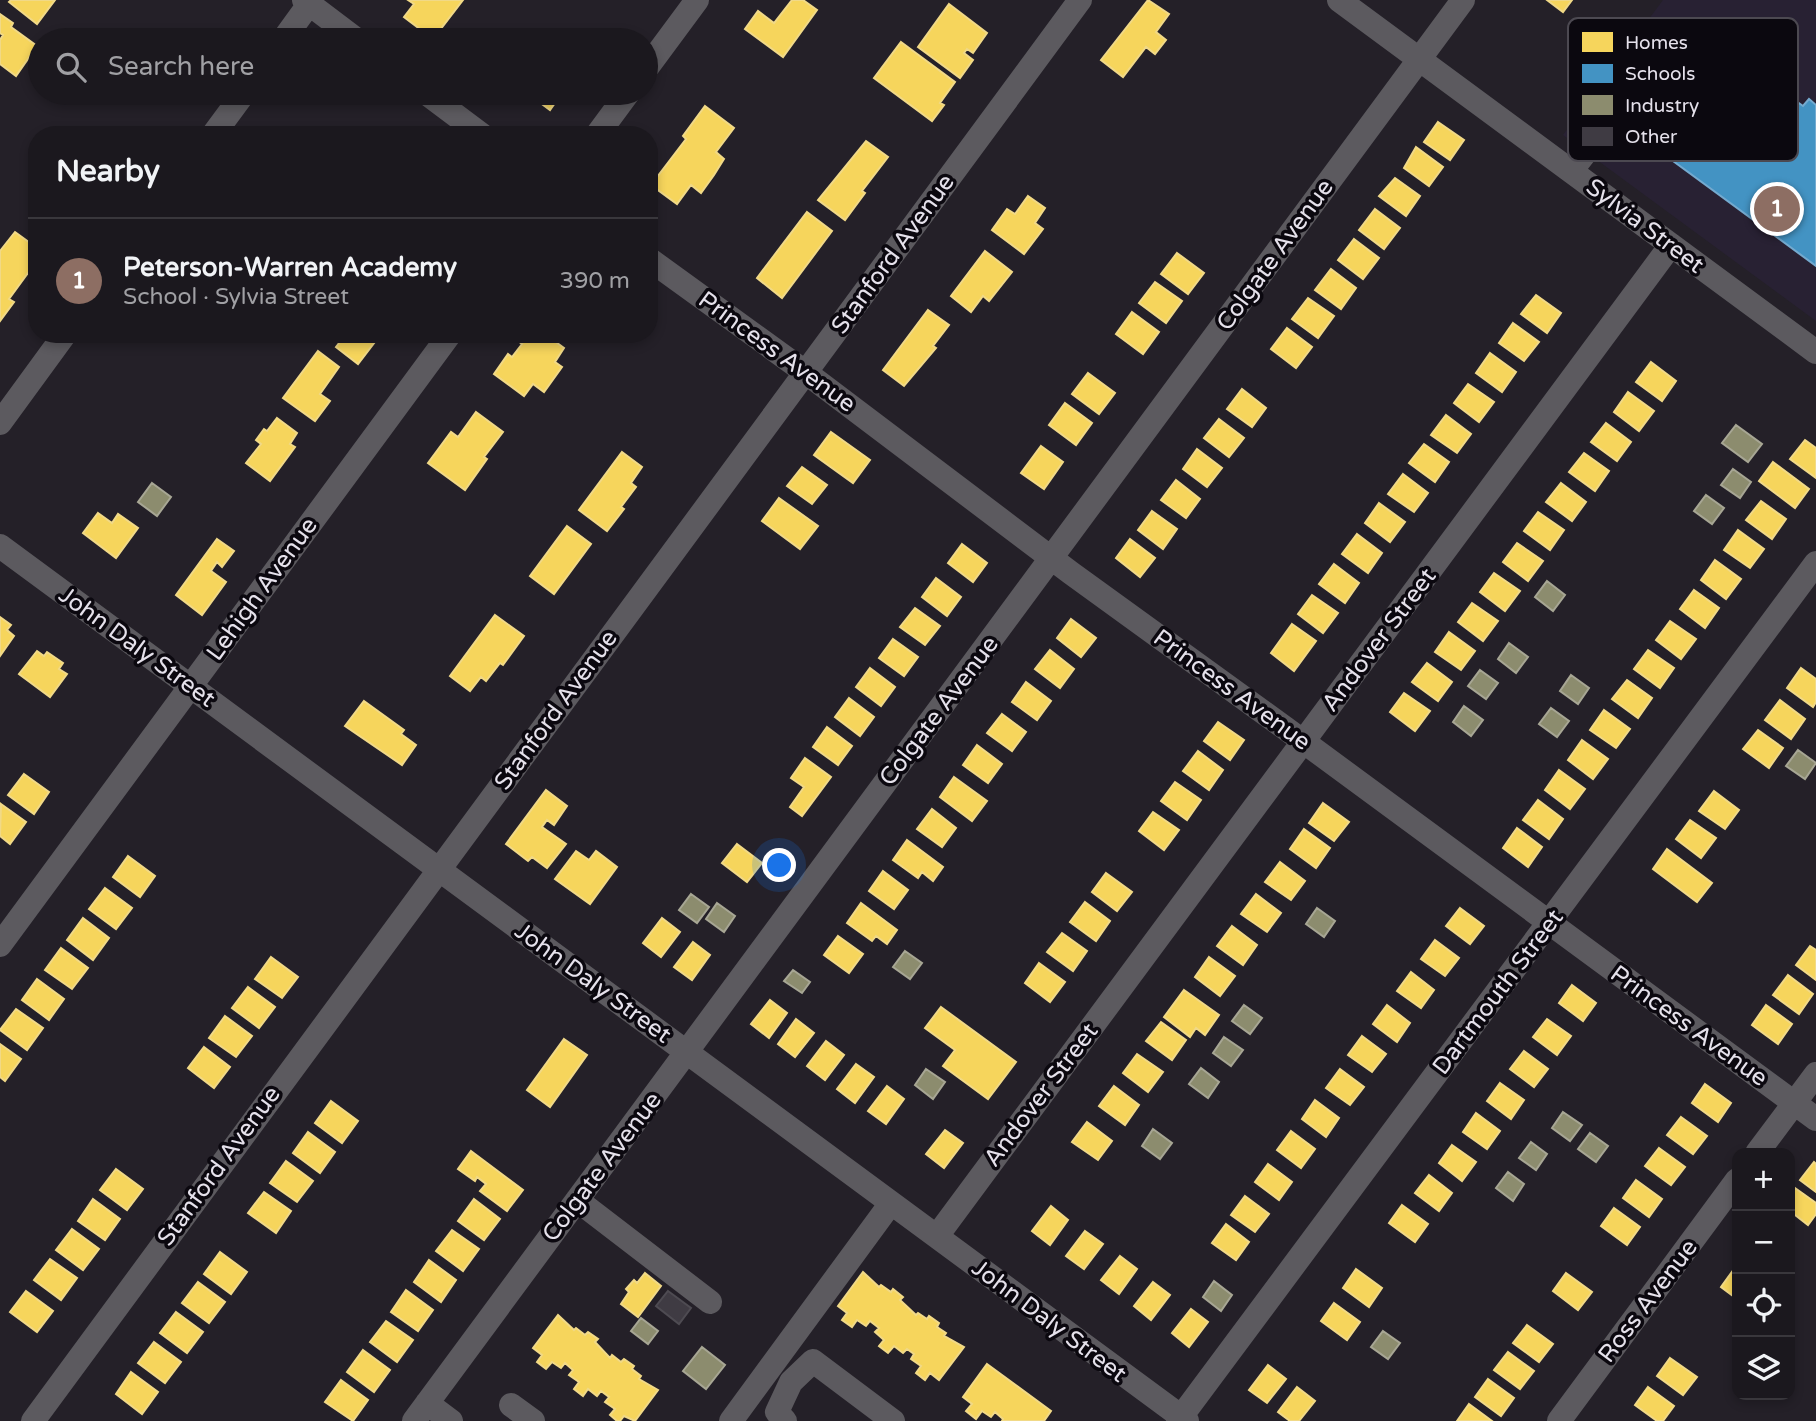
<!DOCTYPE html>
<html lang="en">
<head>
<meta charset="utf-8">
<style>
  body { margin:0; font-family:"Varela Round",sans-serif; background:#242127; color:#f1f3f6 }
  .controls { position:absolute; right:21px; bottom:21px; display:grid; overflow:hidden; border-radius:14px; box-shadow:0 4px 10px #0003 }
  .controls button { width:63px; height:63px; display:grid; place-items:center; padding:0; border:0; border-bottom:2px solid #39373c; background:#1b181e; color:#f1f3f6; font:35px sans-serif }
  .you { position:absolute; left:780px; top:866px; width:24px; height:24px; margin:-18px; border:5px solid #fff; border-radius:50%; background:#1a73e8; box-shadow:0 0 0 10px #1a73e833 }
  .badge { display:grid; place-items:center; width:46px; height:46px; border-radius:50%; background:#a19da7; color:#fff; font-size:23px; font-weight:700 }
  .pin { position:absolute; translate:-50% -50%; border:4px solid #fff; box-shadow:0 2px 7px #0006 }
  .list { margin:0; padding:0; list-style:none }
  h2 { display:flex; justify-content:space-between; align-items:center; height:91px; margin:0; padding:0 28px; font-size:30px }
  h2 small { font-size:23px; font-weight:400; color:#a0a0a4 }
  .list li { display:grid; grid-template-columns:46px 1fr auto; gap:21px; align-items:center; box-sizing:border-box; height:126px; padding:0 28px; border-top:2px solid #39373c }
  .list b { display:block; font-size:26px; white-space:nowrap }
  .list p { margin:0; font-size:23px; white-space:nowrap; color:#a0a0a4 }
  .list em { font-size:23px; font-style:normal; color:#a0a0a4 }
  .icon { flex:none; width:38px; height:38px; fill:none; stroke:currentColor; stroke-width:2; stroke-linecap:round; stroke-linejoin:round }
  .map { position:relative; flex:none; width:1816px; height:1421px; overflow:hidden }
  .search { position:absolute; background:#1b181e; box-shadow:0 4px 10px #0003; left:28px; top:28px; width:630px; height:77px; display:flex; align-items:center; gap:18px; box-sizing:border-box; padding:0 24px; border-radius:38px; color:#a0a0a4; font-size:26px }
  .panel { position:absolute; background:#1b181e; box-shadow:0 4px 10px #0003; left:28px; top:126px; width:630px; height:217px; border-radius:28px }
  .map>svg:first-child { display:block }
</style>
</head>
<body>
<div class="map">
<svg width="1816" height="1421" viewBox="0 0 1816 1421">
  <rect width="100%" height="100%" fill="#242028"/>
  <path fill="#282133" d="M1663,0H1816V321L1563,135Z"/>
  <path fill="#f6d55c" stroke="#f1d987" stroke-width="2" d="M11,0H55L37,24L9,2Z
    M408,0H463L433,39L404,17L414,4Z
    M792,0H803L817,10L783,57L745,29L758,11L774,23Z
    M1148,0L1169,14L1156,32L1166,40L1155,54L1146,47L1123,77L1101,60Z
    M1547,0H1572L1563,12Z
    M949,4L987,33L973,53L967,49L964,53L973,60L960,78L918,47Z
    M0,14L13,23L11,27L37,46L16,76L0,64V40L3,35L0,33Z
    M901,42L955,82L940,103L944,105L932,121L874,78Z
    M527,93H562L550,110Z
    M705,106L734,128L716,152L724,159L714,175L701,193L691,185L677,204L651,185L686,139L683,136Z
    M1438,122L1464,140L1450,160L1424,142Z
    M866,141L888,157L862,191L865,193L845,220L818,200Z
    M1416,147L1443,167L1429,186L1404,168Z
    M1395,178L1420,196L1406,216L1379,196Z
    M1028,196L1045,208L1035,223L1043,229L1024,254L992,230L1007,209L1015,214Z
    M1375,209L1400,228L1384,249L1359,230Z
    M807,212L832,231L782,298L757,278Z
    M15,232L37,248V268L31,276L28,273L9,299L14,302L0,321V251Z
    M1354,239L1379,258L1363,279L1338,260Z
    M985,251L1012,272L989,301L983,296L971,312L951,296Z
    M1177,253L1204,273L1188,294L1161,274Z
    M1331,269L1356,288L1341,309L1315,290Z
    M1155,282L1182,301L1166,323L1139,303Z
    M1536,295L1561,313L1547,333L1521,314Z
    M1308,298L1334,316L1318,338L1292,319Z
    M928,310L949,325L933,346L936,348L904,386L883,370Z
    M1132,312L1159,332L1143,354L1116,334Z
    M1513,323L1539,342L1524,361L1499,343Z
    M1287,328L1312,347L1296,368L1271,349Z
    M346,334H381L358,364L336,347Z
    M523,334H545L564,348L555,362L562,367L544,392L533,384L524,396L494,374L508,354L512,357L522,344L518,341Z
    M318,351L339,367L320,394L330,401L315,421L283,398Z
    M1490,353L1516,372L1502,392L1476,373Z
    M1651,362L1676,381L1662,401L1636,382Z
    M1088,373L1115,393L1099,414L1072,394Z
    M1468,384L1494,402L1479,422L1454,403Z
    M1242,389L1266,408L1252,427L1227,409Z
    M1628,392L1654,411L1639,431L1614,412Z
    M1065,403L1092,423L1076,445L1049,425Z
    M476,412L503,432L484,457L487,459L465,490L428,463L451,432L458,437Z
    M1446,415L1471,434L1457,453L1431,435Z
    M277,418L297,433L290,444L295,447L270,481L246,463L261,444L256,440L264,429L267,431Z
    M1219,419L1244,438L1229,457L1204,438Z
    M1606,423L1631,442L1617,461L1591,442Z
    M831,432L870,460L853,483L814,455Z
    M1805,440L1816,448V478L1790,459Z
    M1424,444L1449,462L1435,482L1409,463Z
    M1041,446L1063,462L1044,489L1021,473Z
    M1197,449L1222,468L1207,487L1183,469Z
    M622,452L642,467L631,483L636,487L621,507L624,509L607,531L579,510Z
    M1584,453L1609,471L1595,491L1569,472Z
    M1773,462L1809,489L1795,508L1759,481Z
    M802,467L827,485L812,504L787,486Z
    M1403,474L1428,493L1414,512L1388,494Z
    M1176,480L1200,499L1186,518L1161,500Z
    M1561,483L1586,502L1572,521L1546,502Z
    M779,498L818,526L800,549L762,521Z
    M1761,501L1786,519L1772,539L1746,520Z
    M1379,503L1405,522L1390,542L1365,523Z
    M1152,511L1177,529L1163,549L1138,530Z
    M1538,512L1564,530L1550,550L1524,531Z
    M98,513L112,523L118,514L138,528L116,558L83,533Z
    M567,526L591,544L554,594L530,576Z
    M1738,530L1764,549L1750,568L1724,550Z
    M1357,534L1382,553L1368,573L1342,554Z
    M217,539L234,551L222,567L217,562L211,571L226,582L202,615L176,595Z
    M1130,539L1155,558L1140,577L1116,558Z
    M1517,543L1543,561L1528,581L1503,562Z
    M962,544L987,563L973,582L948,563Z
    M1715,560L1741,579L1726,599L1701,580Z
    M1334,564L1359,583L1345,603L1319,584Z
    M1494,573L1520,591L1505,611L1480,592Z
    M936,578L961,597L947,616L922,597Z
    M1694,590L1719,608L1705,628L1680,609Z
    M1312,595L1338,613L1323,633L1298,614Z
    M1472,603L1498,621L1483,641L1458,622Z
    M915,608L940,626L925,645L900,627Z
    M495,615L524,636L503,665L500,663L486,681L481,677L470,691L450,676Z
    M0,617L11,625L7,630L14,636L0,656Z
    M1071,619L1096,638L1081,657L1057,638Z
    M1670,621L1696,639L1681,659L1656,640Z
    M1292,624L1316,641L1294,671L1271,653Z
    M1449,632L1475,651L1461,670L1435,652Z
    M893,639L918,657L904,676L879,658Z
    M1050,650L1074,669L1060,688L1035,669Z
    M1648,650L1674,668L1660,688L1634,669Z
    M37,651L44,656L47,652L63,663L59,669L67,674L50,697L19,674Z
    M1427,663L1452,682L1438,701L1412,682Z
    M870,668L895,687L881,706L856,687Z
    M1801,668L1816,679V702L1813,707L1787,688Z
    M1627,680L1652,698L1638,718L1612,699Z
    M1026,682L1051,701L1037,720L1012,702Z
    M1404,693L1430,711L1415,731L1390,712Z
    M849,698L874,717L860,736L835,717Z
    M1780,700L1805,719L1791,739L1765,720Z
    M364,701L404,730L401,734L416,745L402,765L345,726Z
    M1604,710L1630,729L1616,748L1590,730Z
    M1002,714L1026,732L1012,751L987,733Z
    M1218,722L1244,740L1230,760L1204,741Z
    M827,727L852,746L838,765L813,747Z
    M1758,730L1783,748L1769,768L1743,749Z
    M1582,740L1608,759L1593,779L1568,760Z
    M977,745L1002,764L988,783L963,765Z
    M1198,751L1223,770L1209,790L1183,771Z
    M805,758L831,777L802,816L790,807L804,787L791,778Z
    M1559,770L1585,789L1570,809L1545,790Z
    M24,774L49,792L34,814L8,795Z
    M954,777L987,801L972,821L940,797Z
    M1175,782L1201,800L1187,820L1161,801Z
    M546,790L567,806L554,825L547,820L542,827L566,844L547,868L532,857L528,861L506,844Z
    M1714,791L1739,810L1725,829L1699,811Z
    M1538,800L1563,819L1549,839L1523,820Z
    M1323,803L1349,822L1334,841L1309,823Z
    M1,804L26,822L10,844L0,836Z
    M932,809L956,828L942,847L917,829Z
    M1153,812L1179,830L1164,850L1139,831Z
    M1690,820L1716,838L1701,858L1676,839Z
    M1517,828L1542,847L1528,867L1503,848Z
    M1304,829L1330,848L1316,868L1290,849Z
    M907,840L943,867L933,881L922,872L918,878L893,860Z
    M737,844L762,863L747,882L722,863Z
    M1667,849L1712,883L1697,902L1653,869Z
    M576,851L589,860L596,851L617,867L590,904L555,879Z
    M128,856L155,876L140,897L113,877Z
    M1280,862L1305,881L1291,900L1265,882Z
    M883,871L908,890L894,909L869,891Z
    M1106,873L1132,892L1117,911L1092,892Z
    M105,888L132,908L116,929L89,909Z
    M1256,894L1281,913L1267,932L1241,914Z
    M1085,902L1110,921L1096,941L1070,922Z
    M861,903L897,930L887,944L876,936L872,941L847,923Z
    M1460,908L1484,926L1470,944L1446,926Z
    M83,918L109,938L93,960L67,940Z
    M662,918L680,932L661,957L643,943Z
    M1232,926L1257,945L1243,965L1217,946Z
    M1062,933L1087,951L1073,971L1047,952Z
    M838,936L863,954L849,973L824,955Z
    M1435,940L1459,958L1445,976L1421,959Z
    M693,942L710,955L692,980L674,967Z
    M1810,946L1816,950V980L1796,965Z
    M61,948L88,968L72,989L45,970Z
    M271,957L298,977L282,998L255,979Z
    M1209,957L1235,976L1220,996L1195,977Z
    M1039,963L1065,982L1050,1002L1025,983Z
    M1411,972L1434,990L1421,1008L1397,991Z
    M1788,975L1813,994L1799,1014L1773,995Z
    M37,979L64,999L49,1020L22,1000Z
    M1572,985L1596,1003L1583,1021L1559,1003Z
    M248,987L275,1007L259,1028L232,1008Z
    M1184,990L1219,1015L1205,1035L1196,1028L1190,1037L1164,1017Z
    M770,1000L787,1013L769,1038L751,1024Z
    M1387,1005L1410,1023L1397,1042L1373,1024Z
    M1766,1005L1792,1024L1778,1044L1752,1025Z
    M941,1007L1016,1062L988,1099L943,1066L955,1050L925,1028Z
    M16,1009L43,1028L27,1050L0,1030Z
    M225,1016L252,1036L236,1057L209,1038Z
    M796,1019L814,1033L795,1057L778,1044Z
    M1547,1019L1571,1036L1557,1055L1533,1037Z
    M1161,1022L1186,1040L1172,1060L1146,1041Z
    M1362,1036L1386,1054L1372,1072L1348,1055Z
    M564,1039L587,1055L550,1107L527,1090Z
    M826,1041L844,1055L825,1080L807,1066Z
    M0,1044L21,1059L5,1081L0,1077Z
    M204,1047L230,1067L214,1088L188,1068Z
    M1524,1051L1548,1069L1534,1087L1510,1069Z
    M1137,1054L1163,1072L1148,1092L1123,1073Z
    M856,1064L874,1077L855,1103L837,1089Z
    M1340,1069L1364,1087L1350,1105L1326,1088Z
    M1500,1083L1524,1100L1511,1119L1487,1101Z
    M1705,1084L1731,1103L1718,1122L1692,1103Z
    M887,1086L904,1099L886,1124L868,1111Z
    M1114,1086L1139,1105L1125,1125L1099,1106Z
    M1315,1100L1339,1118L1326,1137L1302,1119Z
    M331,1101L358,1121L342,1143L315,1123Z
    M1476,1113L1500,1131L1487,1149L1463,1132Z
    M1681,1117L1707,1136L1693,1154L1667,1135Z
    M1087,1122L1112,1141L1098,1160L1072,1142Z
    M945,1130L963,1143L944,1168L926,1154Z
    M1291,1131L1315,1149L1301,1168L1277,1150Z
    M308,1132L335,1152L320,1173L293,1153Z
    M1452,1145L1476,1162L1462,1181L1439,1163Z
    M1659,1148L1685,1167L1671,1185L1645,1166Z
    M471,1151L523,1190L507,1211L480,1191L486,1184L477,1177L475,1181L458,1169Z
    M286,1161L313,1181L297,1202L270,1183Z
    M1814,1162L1816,1164V1192L1800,1180Z
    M1268,1164L1292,1182L1279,1200L1255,1182Z
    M116,1169L143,1189L127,1210L100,1190Z
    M1429,1175L1452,1193L1439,1211L1415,1193Z
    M1636,1180L1662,1199L1649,1217L1623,1198Z
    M1795,1188L1816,1203V1214L1808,1225L1790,1211V1196Z
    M264,1192L291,1211L276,1233L248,1213Z
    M1245,1196L1269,1214L1255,1232L1231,1215Z
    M93,1199L120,1219L105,1240L78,1221Z
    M474,1199L500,1219L484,1240L458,1221Z
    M1402,1205L1428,1224L1415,1242L1389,1223Z
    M1051,1206L1068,1220L1050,1245L1032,1231Z
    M1614,1208L1640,1227L1627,1245L1601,1226Z
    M1226,1224L1249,1242L1236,1260L1212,1243Z
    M72,1229L99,1249L83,1270L56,1250Z
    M452,1230L479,1249L463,1271L436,1251Z
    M1085,1231L1103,1244L1084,1269L1066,1256Z
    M220,1252L247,1272L231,1294L204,1274Z
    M1120,1256L1137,1269L1119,1294L1101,1280Z
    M50,1259L77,1278L61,1300L34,1280Z
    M429,1260L456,1280L441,1302L414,1282Z
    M1356,1269L1382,1288L1369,1307L1343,1288Z
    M1734,1269L1737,1271V1299L1721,1287Z
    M863,1272L879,1287L881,1285L891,1292L893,1289L903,1297L900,1300L916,1315L918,1313L927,1319L929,1316L939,1323L937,1327L946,1333L944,1336L964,1347L939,1380L930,1373L925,1380L916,1373L921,1366L911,1359L914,1354L907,1349L903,1353L894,1346L888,1353L879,1346L884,1340L875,1332L879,1328L870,1321L866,1326L857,1320L852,1327L842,1320L847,1313L838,1306Z
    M645,1273L661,1286L638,1317L621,1304L629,1292L626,1289L634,1280L637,1283Z
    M1566,1273L1592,1292L1578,1310L1553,1291Z
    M198,1282L225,1302L209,1323L182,1303Z
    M1153,1282L1170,1295L1151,1320L1134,1306Z
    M406,1290L433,1310L418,1331L391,1312Z
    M26,1291L53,1311L37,1332L10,1312Z
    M1334,1303L1360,1322L1347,1340L1321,1321Z
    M1191,1309L1208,1322L1189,1347L1172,1333Z
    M176,1312L203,1332L187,1353L160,1333Z
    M558,1315L574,1330L576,1328L585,1335L588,1332L598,1339L595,1342L610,1358L612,1355L621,1362L624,1359L634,1366L632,1369L641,1376L639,1379L658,1390L635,1421L624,1416L620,1421H617L610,1415L615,1409L605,1402L609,1397L601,1391L597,1396L588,1389L583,1396L574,1389L579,1382L569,1375L573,1370L565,1363L561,1368L552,1362L546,1369L537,1362L542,1355L533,1348Z
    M386,1321L413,1340L397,1362L370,1342Z
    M1527,1325L1553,1344L1539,1362L1513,1343Z
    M154,1342L181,1362L165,1383L138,1363Z
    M363,1350L390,1370L374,1392L347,1372Z
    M1508,1352L1534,1371L1520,1389L1494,1370Z
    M1670,1358L1697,1377L1683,1395L1657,1376Z
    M987,1364L1051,1411L1044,1421H1002L1003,1419L995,1412L991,1417L982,1411L976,1419L966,1411L972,1404L963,1397Z
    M1268,1365L1286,1379L1267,1403L1249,1390Z
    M131,1372L158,1392L142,1414L116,1394Z
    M1488,1379L1514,1398L1501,1416L1475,1397Z
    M341,1380L368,1400L353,1421L325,1402Z
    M1297,1387L1315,1401L1299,1421H1290L1278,1412Z
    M1648,1387L1674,1406L1663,1421H1657L1635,1405Z
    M1469,1404L1492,1421H1457Z"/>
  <path fill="#4393c3" stroke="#74aacf" stroke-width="2" d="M1678,83L1770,151L1786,130L1769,118L1786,94L1803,106L1809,99L1816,105V266L1639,136Z"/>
  <path fill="#8c8c6e" stroke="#a7a694" stroke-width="2" d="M1736,425L1762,444L1748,462L1722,443Z
    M1733,469L1751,482L1740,498L1721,485Z
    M152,483L171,497L157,516L138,502Z
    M1706,495L1724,508L1712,524L1694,511Z
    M1547,581L1565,595L1553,611L1535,597Z
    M1509,643L1528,657L1516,673L1498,659Z
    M1480,670L1498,683L1486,699L1468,686Z
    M1571,675L1589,688L1578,704L1560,691Z
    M1464,706L1483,720L1471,736L1453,722Z
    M1551,708L1569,721L1557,737L1539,724Z
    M1798,750L1816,763L1805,779L1786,766Z
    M691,894L709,907L697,923L679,910Z
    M717,903L735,916L724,932L706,919Z
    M1317,908L1335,921L1324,937L1306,924Z
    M905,951L922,963L910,979L893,967Z
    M793,970L810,982L802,993L784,981Z
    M1244,1005L1262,1018L1250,1034L1232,1021Z
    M1224,1037L1243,1050L1231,1066L1213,1053Z
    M1201,1068L1219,1082L1208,1098L1189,1084Z
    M926,1069L945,1082L933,1099L915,1085Z
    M1563,1112L1582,1125L1570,1141L1552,1128Z
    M1153,1129L1172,1143L1160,1159L1142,1146Z
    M1590,1133L1608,1146L1596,1162L1578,1149Z
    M1531,1142L1547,1154L1536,1170L1519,1158Z
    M1508,1172L1524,1184L1513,1201L1496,1188Z
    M1214,1281L1232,1295L1221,1311L1203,1297Z
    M641,1318L658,1331L648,1344L631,1331Z
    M1383,1331L1400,1343L1388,1359L1371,1347Z
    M702,1347L725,1365L706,1389L683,1371Z"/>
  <path fill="#3f3b43" stroke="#4e4b52" stroke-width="2" d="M668,1291L691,1308L679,1324L656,1306Z"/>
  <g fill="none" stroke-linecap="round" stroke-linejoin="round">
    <path stroke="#5c5a5f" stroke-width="24" d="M304,0L357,40
      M1339,0L1816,352
      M283,40L312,0
      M646,69L697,0
      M426,93L482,135
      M213,135L244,93
      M597,135L628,93
      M1571,171L1660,57L1672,46L1678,47L1761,108
      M649,259L805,372L1071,573L1285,728L1816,1119
      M0,423L65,334
      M0,546L1187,1421
      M0,945L450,334
      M1757,1153L1816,1074
      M577,1200L710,1302
      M937,1236L1671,245
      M427,1403L451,1421
      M511,1405L533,1421
      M33,1421L1080,0
      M414,1421L1463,0
      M731,1421L891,1203
      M785,1421L777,1412L791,1382L813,1361L893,1421
      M1178,1421L1816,563
      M1559,1421L1737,1180"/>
  </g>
  <g text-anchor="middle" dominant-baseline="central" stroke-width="7" stroke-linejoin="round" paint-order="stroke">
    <g font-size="24" fill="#e5e1eb" stroke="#0b080f">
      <text transform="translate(1645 226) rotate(37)">Sylvia Street</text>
      <text transform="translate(893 254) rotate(-54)">Stanford Avenue</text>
      <text transform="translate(1275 255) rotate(-54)">Colgate Avenue</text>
      <text transform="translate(777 352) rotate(36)">Princess Avenue</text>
      <text transform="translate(262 589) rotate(-54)">Lehigh Avenue</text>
      <text transform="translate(1379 640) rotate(-53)">Andover Street</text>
      <text transform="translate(137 647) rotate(36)">John Daly Street</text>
      <text transform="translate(1232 690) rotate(36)">Princess Avenue</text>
      <text transform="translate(556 710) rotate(-54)">Stanford Avenue</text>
      <text transform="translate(939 711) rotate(-53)">Colgate Avenue</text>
      <text transform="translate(593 983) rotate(36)">John Daly Street</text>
      <text transform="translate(1498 992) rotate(-53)">Dartmouth Street</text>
      <text transform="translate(1689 1026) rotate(36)">Princess Avenue</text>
      <text transform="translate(1041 1095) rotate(-53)">Andover Street</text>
      <text transform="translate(219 1166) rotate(-54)">Stanford Avenue</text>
      <text transform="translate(602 1167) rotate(-53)">Colgate Avenue</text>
      <text transform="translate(1648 1301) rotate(-53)">Ross Avenue</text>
      <text transform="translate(1049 1321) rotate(37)">John Daly Street</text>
    </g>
  </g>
  <rect x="1568" y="18" width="230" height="143" rx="10" fill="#0b080f" stroke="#4c4951" stroke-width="2"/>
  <rect x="1582" y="32" width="31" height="20" fill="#f6d55c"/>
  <rect x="1582" y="64" width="31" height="19" fill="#4393c3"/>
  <rect x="1582" y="95" width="31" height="20" fill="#8c8c6e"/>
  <rect x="1582" y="127" width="31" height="19" fill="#3f3b43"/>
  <g font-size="19" fill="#e5e1eb">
    <text x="1625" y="49">Homes</text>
    <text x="1625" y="80">Schools</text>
    <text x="1625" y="112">Industry</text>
    <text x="1625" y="143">Other</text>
  </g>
</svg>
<div class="controls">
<button>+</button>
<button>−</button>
<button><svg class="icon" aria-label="locate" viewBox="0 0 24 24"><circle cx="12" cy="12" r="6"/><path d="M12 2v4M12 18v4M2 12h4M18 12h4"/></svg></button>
<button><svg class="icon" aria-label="layers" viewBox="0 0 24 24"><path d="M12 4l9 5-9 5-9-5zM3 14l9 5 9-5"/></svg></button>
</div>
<div class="you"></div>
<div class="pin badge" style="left:1777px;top:209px;background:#8d6e63">1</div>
<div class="search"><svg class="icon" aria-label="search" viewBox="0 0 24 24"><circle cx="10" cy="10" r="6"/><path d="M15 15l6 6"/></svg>Search here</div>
<section class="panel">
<h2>Nearby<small></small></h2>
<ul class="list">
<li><span class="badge" style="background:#8d6e63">1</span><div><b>Peterson-Warren Academy</b><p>School · Sylvia Street</p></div><em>390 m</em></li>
</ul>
</section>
</div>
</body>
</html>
